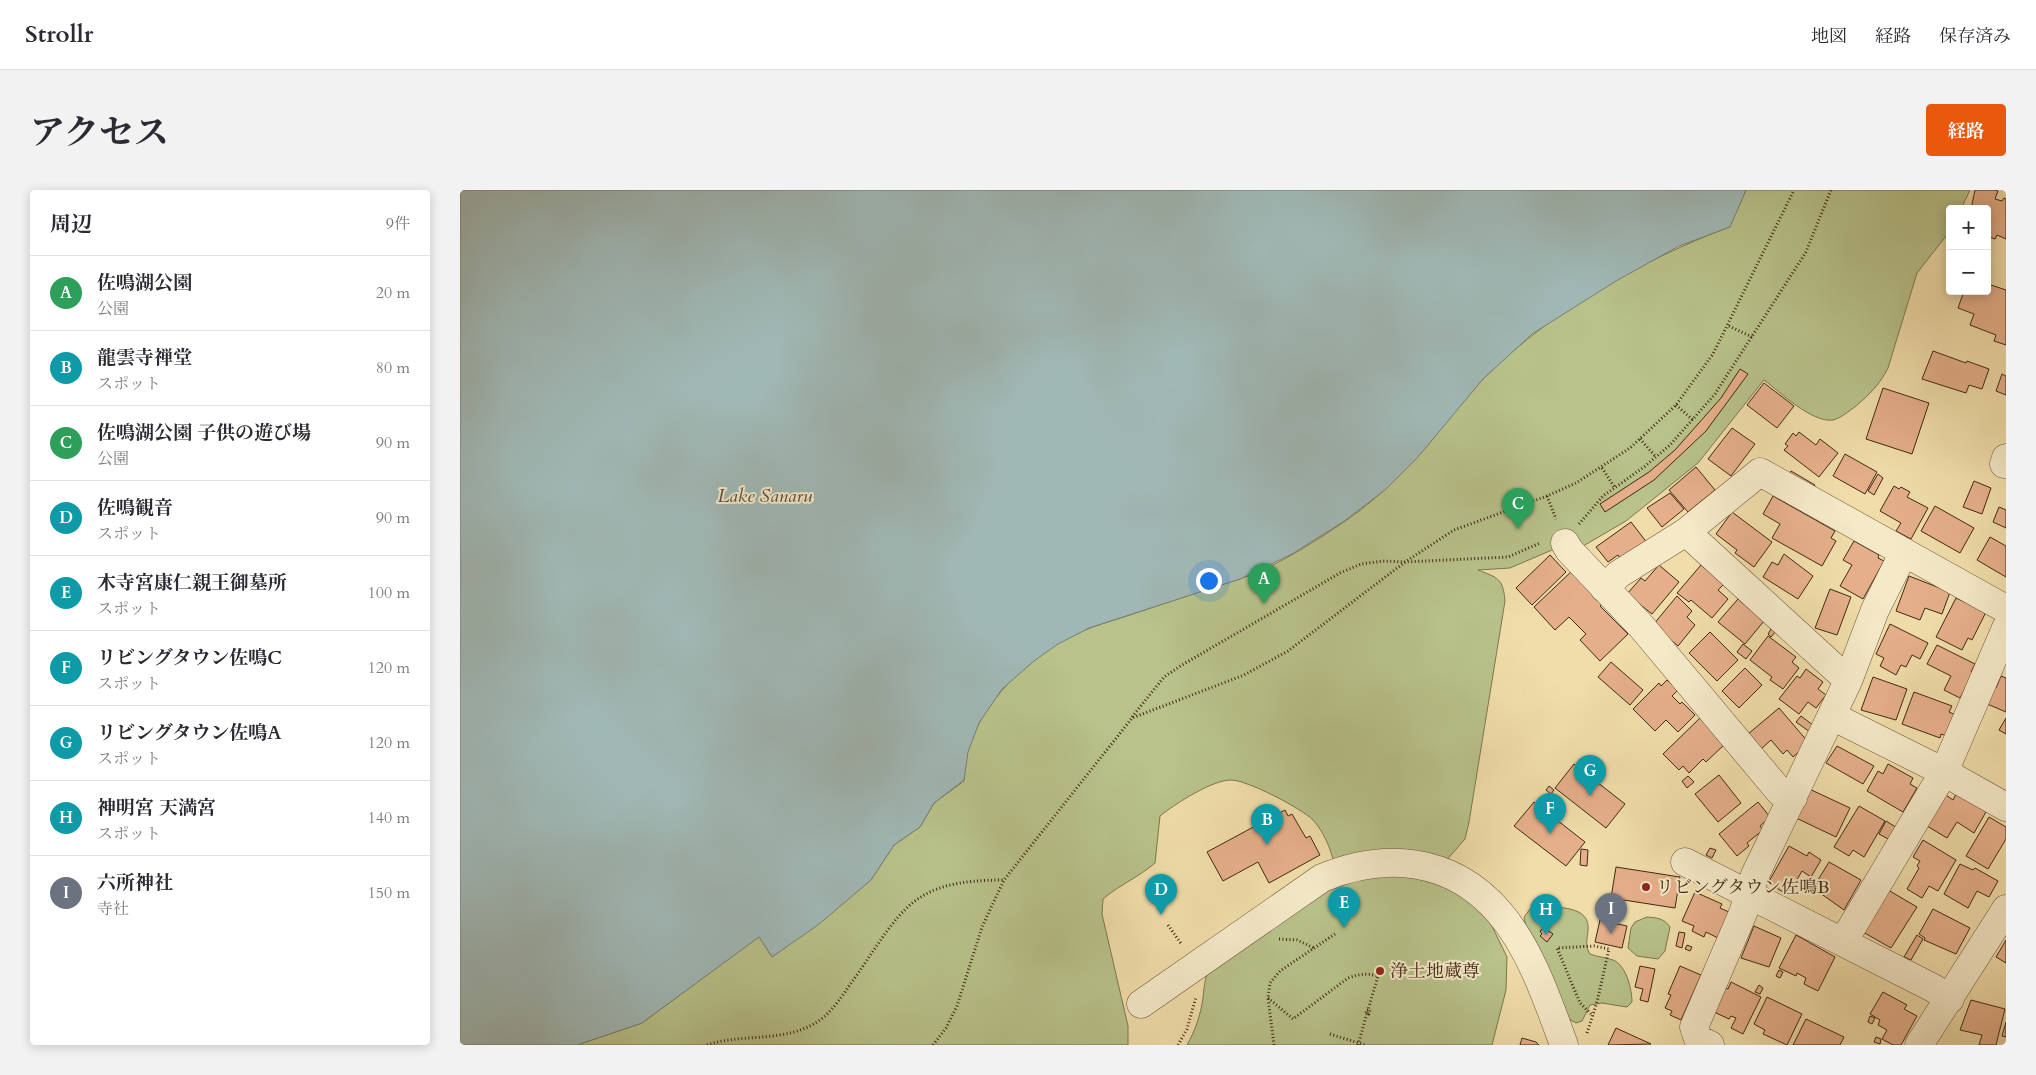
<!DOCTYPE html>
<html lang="ja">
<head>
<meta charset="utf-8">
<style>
  body { margin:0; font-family:Cardo,"Noto Serif JP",serif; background:#f2f2f3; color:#2b2b33 }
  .controls { position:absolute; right:15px; top:15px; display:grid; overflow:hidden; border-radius:5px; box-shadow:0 2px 12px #0003 }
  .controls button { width:45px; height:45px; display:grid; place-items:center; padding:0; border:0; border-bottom:1px solid #e1e1e2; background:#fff; color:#2b2b33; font:25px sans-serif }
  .you { position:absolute; left:748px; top:390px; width:18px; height:18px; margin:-12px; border:4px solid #fff; border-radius:50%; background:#1a73e8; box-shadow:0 0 0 8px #1a73e833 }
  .badge { display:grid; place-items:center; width:32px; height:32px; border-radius:50%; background:#ea580c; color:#fff; font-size:16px; font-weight:700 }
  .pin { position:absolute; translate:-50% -41px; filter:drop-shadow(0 1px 2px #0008) }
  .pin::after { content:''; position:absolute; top:26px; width:18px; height:15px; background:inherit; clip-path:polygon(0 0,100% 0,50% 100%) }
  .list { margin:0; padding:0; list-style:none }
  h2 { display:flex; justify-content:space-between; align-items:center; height:65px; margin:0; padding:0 20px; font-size:21px }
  h2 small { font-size:16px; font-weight:400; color:#7c7c81 }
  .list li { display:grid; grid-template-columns:32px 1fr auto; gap:15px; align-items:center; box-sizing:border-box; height:75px; padding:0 20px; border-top:1px solid #e1e1e2 }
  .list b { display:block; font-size:19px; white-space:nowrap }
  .list p { margin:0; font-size:16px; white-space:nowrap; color:#7c7c81 }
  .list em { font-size:16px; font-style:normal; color:#7c7c81 }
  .map { position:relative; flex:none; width:1546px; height:855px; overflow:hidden; border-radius:5px }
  header { display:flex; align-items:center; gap:30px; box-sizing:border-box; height:70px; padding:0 25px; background:#fff; border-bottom:1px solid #e1e1e2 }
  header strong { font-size:24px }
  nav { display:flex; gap:28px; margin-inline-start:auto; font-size:18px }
  .intro { display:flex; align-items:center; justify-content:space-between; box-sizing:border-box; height:120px; padding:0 30px }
  h1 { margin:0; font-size:35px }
  .button { padding:12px 22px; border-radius:5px; background:#ea580c; color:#fff; font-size:18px; font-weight:700 }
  main { display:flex; gap:30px; padding:0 30px }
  aside { flex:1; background:#fff; border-radius:5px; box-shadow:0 2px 12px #0003 }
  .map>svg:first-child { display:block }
</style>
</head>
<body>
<header>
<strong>Strollr</strong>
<nav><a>地図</a><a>経路</a><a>保存済み</a></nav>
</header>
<div class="intro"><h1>アクセス</h1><a class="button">経路</a></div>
<main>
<aside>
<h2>周辺<small>9件</small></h2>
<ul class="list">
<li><span class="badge" style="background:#2e9e5b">A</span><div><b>佐鳴湖公園</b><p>公園</p></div><em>20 m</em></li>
<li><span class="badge" style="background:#0f9aa8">B</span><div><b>龍雲寺禅堂</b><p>スポット</p></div><em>80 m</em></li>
<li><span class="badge" style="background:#2e9e5b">C</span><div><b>佐鳴湖公園 子供の遊び場</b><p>公園</p></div><em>90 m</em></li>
<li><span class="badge" style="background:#0f9aa8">D</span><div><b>佐鳴観音</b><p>スポット</p></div><em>90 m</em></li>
<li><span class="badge" style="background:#0f9aa8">E</span><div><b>木寺宮康仁親王御墓所</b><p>スポット</p></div><em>100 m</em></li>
<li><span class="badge" style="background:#0f9aa8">F</span><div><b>リビングタウン佐鳴C</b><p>スポット</p></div><em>120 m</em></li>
<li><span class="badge" style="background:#0f9aa8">G</span><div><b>リビングタウン佐鳴A</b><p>スポット</p></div><em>120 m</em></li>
<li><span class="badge" style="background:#0f9aa8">H</span><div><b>神明宮 天満宮</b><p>スポット</p></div><em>140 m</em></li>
<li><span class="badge" style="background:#6b7280">I</span><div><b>六所神社</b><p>寺社</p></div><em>150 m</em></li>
</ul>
</aside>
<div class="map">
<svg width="1546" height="855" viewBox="0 0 1546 855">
  <rect width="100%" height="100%" fill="#f0ddaa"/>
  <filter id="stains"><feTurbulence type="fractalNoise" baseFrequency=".004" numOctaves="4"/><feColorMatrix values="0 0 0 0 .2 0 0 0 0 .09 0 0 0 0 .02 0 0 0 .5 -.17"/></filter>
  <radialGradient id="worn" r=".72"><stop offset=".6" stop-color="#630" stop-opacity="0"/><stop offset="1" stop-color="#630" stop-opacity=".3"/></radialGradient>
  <path fill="#b8c28a" stroke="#7c764f" d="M1286,0H1510L1501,19H1490V41L1457,83L1428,178C1420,194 1410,204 1396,216C1389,221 1381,228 1373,230C1352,233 1320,202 1304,190L1238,273L1166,331L1118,359L1113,351L1050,378L1018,380C1038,388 1043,388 1045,411L1009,632L1005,649L985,672L1011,713L1029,730L1047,767L1046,800L1032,855H727C735,841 741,824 743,808C744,800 744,793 747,784L874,674C871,659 864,642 853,630C841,618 787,590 771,590C752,590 715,614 700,626L695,673C679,687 659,695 643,709L642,724L668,836V855H117L182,833L299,746L312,767L411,690L434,655L460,637L474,613L504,591C505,581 505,571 508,561C520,516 558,479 597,454C619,440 645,433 670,425C705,413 741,401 777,390C814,378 849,355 881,334C909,315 935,292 958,266C981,241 1000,212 1025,187C1091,121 1182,70 1269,37Z
    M1080,716C1098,718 1131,715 1128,741C1127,750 1125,756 1130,764C1137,767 1145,767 1153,770C1166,775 1172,799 1172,812L1167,817L1142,813L1130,815L1122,831L1116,833L1107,828L1066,738L1064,727L1070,719Z
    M1187,727C1197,728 1204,728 1210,737L1205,761L1198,769L1177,766L1168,758L1171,738L1175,732Z"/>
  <path fill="#a0b8b5" stroke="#7a7f75" d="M0,0H1286L1270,37L1219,56L1156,91L1072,144L1023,189L958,267L925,300L883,332L832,364L780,389L629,438L598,454L574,471L542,499L519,533L508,562L504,590L474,613L460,637L434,655L411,690L358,735L312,767L299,747L182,833L117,855H0Z"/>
  <path fill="#e5af8a" stroke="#412914" d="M1515,0H1535L1538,1L1535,9L1542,11L1544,8L1546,9V49L1537,45L1535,49L1527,46V19H1511Z
    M1527,88L1530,89L1528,94L1546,100V155L1534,151L1536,145L1510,135L1514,124L1498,118L1504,101H1527Z
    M1473,161L1506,173L1507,171L1529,179L1522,199L1509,195L1506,203L1462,189Z
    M1280,179L1288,184L1246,241L1194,290L1145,322L1140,314L1189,282L1215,260L1261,208Z
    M1542,184L1546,186V205L1536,201Z
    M1304,193L1334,216L1317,238L1287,215Z
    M1423,198L1469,213L1452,264L1406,249Z
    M1272,238L1295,254L1271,286L1248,269Z
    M1339,242L1356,255L1360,249L1378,263L1359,287L1324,260L1328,256L1325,254L1333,243L1336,246Z
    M1385,264L1417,282L1405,304L1373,286Z
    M1236,277L1255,300L1228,322L1209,300Z
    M1331,281L1355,295L1351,301L1327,288Z
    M1418,284L1423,288L1414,305L1408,301Z
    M1514,291L1531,298L1522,324L1503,317Z
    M1434,296L1439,299L1441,297L1450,302L1447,307L1468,318L1451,349L1436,341L1441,333L1420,321Z
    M1210,303L1224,319L1202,337L1187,318Z
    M1313,306L1375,341L1371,348L1376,351L1362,376L1312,348L1320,334L1303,324Z
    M1475,316L1514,338L1500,363L1461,341Z
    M1539,317L1546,320V338L1533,332Z
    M1272,322L1312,352L1294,377L1275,363L1277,360L1256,344Z
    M1171,332L1188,354L1163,373L1158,365L1148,372L1136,357Z
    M1530,347L1546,356V387L1517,370Z
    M1394,351L1419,365L1418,368L1424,371L1403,409L1380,396L1392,375L1383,370Z
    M1324,364L1353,386L1338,409L1303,387L1312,372L1318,375Z
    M1090,365L1106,382L1072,415L1056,398Z
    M1199,375L1219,392L1192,424L1167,404L1181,388L1185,391Z
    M1241,375L1264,394L1258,400L1268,409L1252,428L1231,410L1229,412L1217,403Z
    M1114,379L1144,413L1140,416L1168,444L1140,471L1120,450L1126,444L1109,427L1095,440L1074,417Z
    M1449,386L1490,402L1482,424L1465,418L1460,430L1436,421Z
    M1370,399L1391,407L1377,445L1355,438Z
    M1217,406L1232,421L1227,427L1235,435L1218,456L1193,435Z
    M1496,408L1526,422L1512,450L1508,448L1502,460L1476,447Z
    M1278,409L1304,431L1285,454L1258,432Z
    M1430,434L1468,453L1460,469L1452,465L1446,477L1441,475L1436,485L1420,476L1424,468L1416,464Z
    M1311,439L1315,442L1311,447L1308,444Z
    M1250,442L1278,470L1257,491L1229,463Z
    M1308,446L1336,467L1332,472L1339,478L1323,499L1310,490L1312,487L1290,470Z
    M1283,454L1292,461L1286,469L1277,462Z
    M1477,455L1515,474L1511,482L1513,483L1500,508L1484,500L1491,486L1467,474Z
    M1151,472L1183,500L1170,515L1138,487Z
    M1285,478L1302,495L1279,518L1262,501Z
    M1346,479L1363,492L1358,499L1366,505L1356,518L1348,512L1339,524L1319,509L1337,486L1340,488Z
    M1541,486L1546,488V522L1525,513L1532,496L1536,498Z
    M1413,487L1447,499L1436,530L1401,520Z
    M1207,490L1218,500L1212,506L1220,514L1222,512L1235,525L1218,542L1206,530L1195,541L1173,519L1199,493L1201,496Z
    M1454,502L1492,516L1489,522L1498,526L1490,547L1481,544L1480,548L1442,534Z
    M1319,518L1349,553L1333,567L1327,560L1323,564L1311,550L1301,559L1288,544Z
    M1341,526L1354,536L1350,542L1336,532Z
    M1240,528L1265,554L1246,572L1243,569L1229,583L1223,576L1219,580L1203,564Z
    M1546,528V544L1539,540Z
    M1377,556L1414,576L1403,594L1366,573Z
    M1114,574L1165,614L1146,638L1095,598Z
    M1428,574L1453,588L1450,594L1457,598L1443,622L1407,601L1418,581L1423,584Z
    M1259,585L1281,613L1258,632L1235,604Z
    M1228,586L1234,592L1227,598L1222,591Z
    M1089,596L1094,600L1091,604L1086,600Z
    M1345,597L1390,618L1376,647L1334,627Z
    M1497,602L1527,620L1514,643L1497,632L1487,648L1467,636L1486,605L1493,610Z
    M1074,612L1125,652L1106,676L1054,636Z
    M1298,612L1310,627L1300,636L1303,640L1287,653L1289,656L1277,666L1259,644Z
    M1399,616L1425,631L1404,667L1393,660L1389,666L1374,657Z
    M825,620L828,626L832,624L846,648L850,646L860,665L809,693L798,672L763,691L747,662Z
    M1529,627L1546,637V649L1528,679L1506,666Z
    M1426,631L1439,639L1432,651L1419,644Z
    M1463,650L1496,670L1478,701L1469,696L1462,708L1447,699L1459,678L1457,676L1460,671L1453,667Z
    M1329,656L1347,666L1349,662L1361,670L1351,687L1342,681L1328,705L1308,693Z
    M1250,658L1256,660L1252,668L1246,665Z
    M1121,659L1128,660L1127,676L1120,675Z
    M1369,672L1401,690L1384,720L1353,698Z
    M1500,674L1513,680L1515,678L1538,691L1529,707L1517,701L1508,718L1484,704Z
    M1156,677L1220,687L1215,718L1151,708Z
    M1428,700L1457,717L1431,758L1403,742Z
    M1235,702L1262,714L1260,718L1269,722L1258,748L1246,742L1244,747L1232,741L1234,736L1222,731Z
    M1473,719L1510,738L1496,764L1464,750L1465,748L1459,744Z
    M1140,730L1167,736L1162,758L1135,752Z
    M1294,736L1321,748L1309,777L1281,768Z
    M1084,738L1093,744L1087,752L1080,746L1082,744L1080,741Z
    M1219,742L1225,743L1222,758L1216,756Z
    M1336,745L1375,767L1358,801L1344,794L1346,788L1337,783L1336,786L1319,778Z
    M1457,745L1463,749L1451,770L1444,767Z
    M1546,750V773L1536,767Z
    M1227,755L1232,757L1230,761L1225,759Z
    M1180,776L1195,779L1188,812L1180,810L1183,799L1175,797Z
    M1220,776L1241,785L1221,830L1210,825L1212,821L1205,818L1211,805L1208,804Z
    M1319,780L1323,782L1320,788L1316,786Z
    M1271,792L1301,807L1283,844L1271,838L1276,828L1271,826L1269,829L1252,821L1264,797L1268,799Z
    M1299,795L1303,798L1300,804L1295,802Z
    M1423,802L1447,815L1444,819L1457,826L1441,855H1433L1422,849L1427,840L1418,835L1420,830L1410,824Z
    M1307,807L1342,824L1327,855L1303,844L1305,840L1294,834Z
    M1511,810L1545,819L1536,855H1519L1522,845L1500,840Z
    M1410,826L1415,828L1412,834L1408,832Z
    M1346,829L1384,847L1380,855H1333Z
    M1546,832V847L1542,846Z
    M1156,838L1191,854L1148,855Z
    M1416,847L1421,849L1420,854L1414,852Z
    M1062,848L1076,852L1079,855H1060Z"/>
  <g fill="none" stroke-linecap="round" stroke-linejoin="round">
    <g stroke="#6d563a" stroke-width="29">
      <path id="minor" d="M1544,274L1546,268
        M1226,342L1379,482L1390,486
        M1105,353L1109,360L1181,436L1320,602L1333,608
        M1144,398L1159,384L1226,342L1300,282L1546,419
        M1372,526L1484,582L1546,617
        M1225,672L1473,798L1490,809
        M1383,752L1484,582L1546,438
        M681,814L862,688C925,662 991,667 1039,722C1070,758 1088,811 1104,855
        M1250,855L1238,849L1234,837L1283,723L1295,685L1388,491L1415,420L1444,362
        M1459,855L1546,719"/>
    </g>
    <path stroke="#412914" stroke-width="3" stroke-dasharray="1 2.5" stroke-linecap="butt" d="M1269,136L1292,147
      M1216,215L1234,231
      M1180,249L1196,267
      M1142,278L1155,298
      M1087,306L1096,329
      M1119,334L1143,306L1184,277L1210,255L1255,204L1346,62L1371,0
      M672,527L704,487L722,475L880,383L901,374L923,371L945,372L1048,367L1080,353
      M708,735L722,755
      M819,749L837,750L854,758
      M808,808L833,829L888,788C899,784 907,783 918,786L908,820
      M907,820H910L909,824L906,823Z
      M1127,843L1137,812L1149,759L1134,756L1097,758L1120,813L1133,826
      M870,844L905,855
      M247,855C283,843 324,853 357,832C373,822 383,804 394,789C443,719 450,690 544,690
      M473,855L486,838L497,816L522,737L544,690L672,528L784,485L828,461L945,372L994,340L1087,306L1116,293L1170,258L1216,215L1253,164L1334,0
      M718,855L727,839L736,807
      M814,855L808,808L810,793L820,781L875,744
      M898,855L907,823"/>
    <use href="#minor" stroke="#f5e9c8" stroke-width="28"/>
  </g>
  <g fill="#8f2418" stroke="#f5e9c8" stroke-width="2">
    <circle cx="1186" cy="697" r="5"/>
    <circle cx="920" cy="781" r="5"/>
  </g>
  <g text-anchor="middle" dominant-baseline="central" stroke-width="4" stroke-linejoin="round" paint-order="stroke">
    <g font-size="18" fill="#412914" stroke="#f5e9c8" text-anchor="start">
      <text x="1196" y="697">リビングタウン佐鳴B</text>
      <text x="930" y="781">浄土地蔵尊</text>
    </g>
    <g font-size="19" font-style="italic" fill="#594d3c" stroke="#f5e9c8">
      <text x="305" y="306">Lake Sanaru</text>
    </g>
  </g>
  <rect width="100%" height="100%" filter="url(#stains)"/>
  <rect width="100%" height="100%" fill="url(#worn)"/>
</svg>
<div class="controls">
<button>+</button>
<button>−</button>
</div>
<div class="you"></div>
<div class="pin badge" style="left:804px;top:414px;background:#2e9e5b">A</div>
<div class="pin badge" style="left:807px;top:655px;background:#0f9aa8">B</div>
<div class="pin badge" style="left:1058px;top:339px;background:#2e9e5b">C</div>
<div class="pin badge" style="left:701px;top:725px;background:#0f9aa8">D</div>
<div class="pin badge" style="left:884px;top:738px;background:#0f9aa8">E</div>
<div class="pin badge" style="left:1090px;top:644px;background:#0f9aa8">F</div>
<div class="pin badge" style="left:1130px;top:606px;background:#0f9aa8">G</div>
<div class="pin badge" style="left:1086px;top:745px;background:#0f9aa8">H</div>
<div class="pin badge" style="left:1151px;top:744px;background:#6b7280">I</div>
</div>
</main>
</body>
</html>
